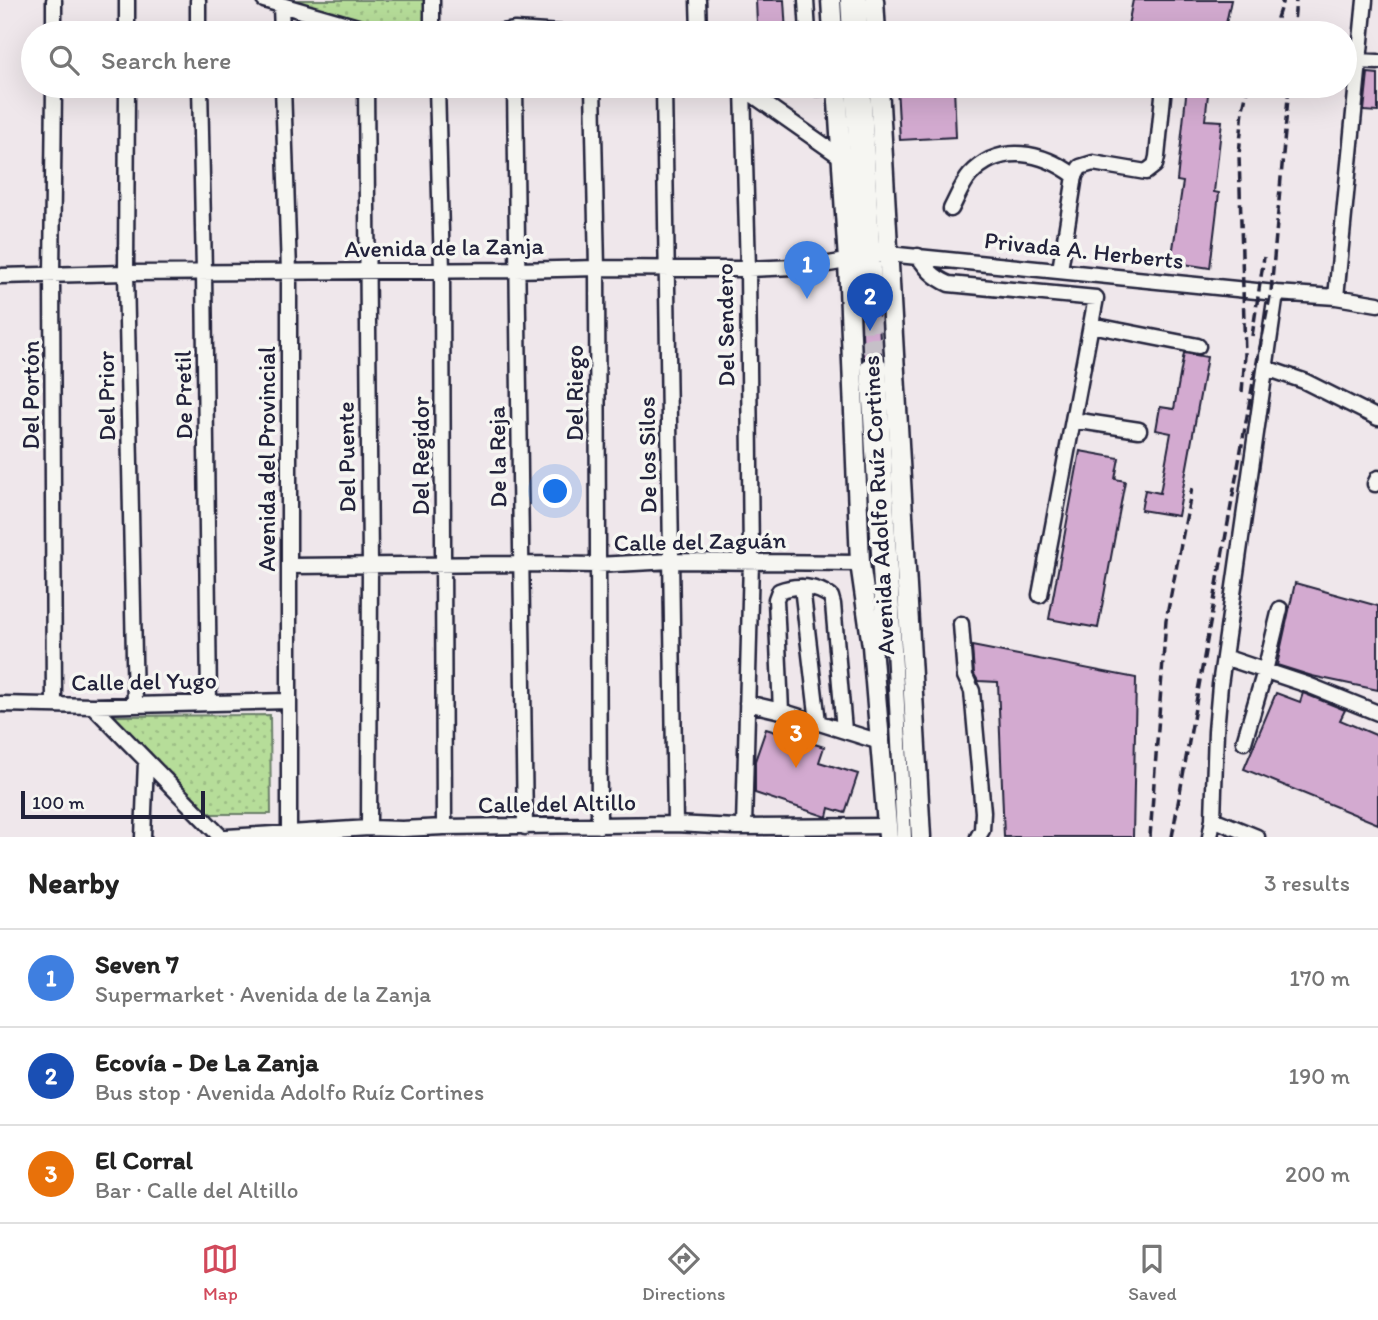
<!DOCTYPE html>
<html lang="en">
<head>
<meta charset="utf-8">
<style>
  body { margin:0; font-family:Itim,sans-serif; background:#f2f2f2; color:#222 }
  .scale { position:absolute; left:21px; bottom:18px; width:184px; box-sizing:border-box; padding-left:7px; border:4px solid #22223b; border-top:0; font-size:19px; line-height:24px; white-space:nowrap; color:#22223b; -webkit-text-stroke:5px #f6f6f2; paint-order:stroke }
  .you { position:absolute; left:556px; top:492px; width:24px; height:24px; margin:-18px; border:5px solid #fff; border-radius:50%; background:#1a73e8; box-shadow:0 0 0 10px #1a73e833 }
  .badge { display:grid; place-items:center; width:46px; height:46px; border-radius:50%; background:#d1495b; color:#fff; font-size:23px; font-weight:700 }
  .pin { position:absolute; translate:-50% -58px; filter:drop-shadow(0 2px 4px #0008) }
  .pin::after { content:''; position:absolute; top:37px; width:24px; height:21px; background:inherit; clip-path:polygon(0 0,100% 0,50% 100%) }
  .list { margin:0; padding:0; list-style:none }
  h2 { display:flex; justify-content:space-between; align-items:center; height:91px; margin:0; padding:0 28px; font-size:30px }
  h2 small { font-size:23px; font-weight:400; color:#767676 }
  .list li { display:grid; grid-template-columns:46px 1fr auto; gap:21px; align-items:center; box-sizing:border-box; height:98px; padding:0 28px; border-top:2px solid #e0e0e0 }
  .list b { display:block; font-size:26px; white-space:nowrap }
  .list p { margin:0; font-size:23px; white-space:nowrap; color:#767676 }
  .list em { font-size:23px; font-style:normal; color:#767676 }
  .icon { flex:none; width:38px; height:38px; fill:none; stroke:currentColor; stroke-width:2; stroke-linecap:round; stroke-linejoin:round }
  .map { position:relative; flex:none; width:1378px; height:837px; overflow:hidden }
  .search { position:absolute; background:#fff; box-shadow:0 7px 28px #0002; left:21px; right:21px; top:21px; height:77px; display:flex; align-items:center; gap:18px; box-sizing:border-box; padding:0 24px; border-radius:38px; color:#767676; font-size:26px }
  .sheet { height:385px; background:#fff }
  nav { display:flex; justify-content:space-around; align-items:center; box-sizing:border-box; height:98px; border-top:2px solid #e0e0e0; background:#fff; font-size:19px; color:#767676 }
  nav a { display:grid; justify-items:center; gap:4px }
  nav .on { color:#d1495b }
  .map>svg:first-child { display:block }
</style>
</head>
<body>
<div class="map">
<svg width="1378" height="837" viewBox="0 0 1378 837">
  <defs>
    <pattern id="park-dots" width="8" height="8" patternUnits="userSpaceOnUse" patternTransform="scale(1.75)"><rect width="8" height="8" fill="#b6dd99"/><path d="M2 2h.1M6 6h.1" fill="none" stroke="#9cbd85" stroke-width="1.8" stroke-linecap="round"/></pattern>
  </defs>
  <rect width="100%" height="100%" fill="#efe7eb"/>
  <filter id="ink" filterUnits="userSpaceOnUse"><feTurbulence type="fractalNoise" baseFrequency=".0143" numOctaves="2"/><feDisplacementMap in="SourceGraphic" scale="14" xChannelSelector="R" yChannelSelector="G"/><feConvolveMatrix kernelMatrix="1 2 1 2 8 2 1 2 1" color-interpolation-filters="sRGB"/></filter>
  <g filter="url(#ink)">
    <path fill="url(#park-dots)" stroke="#6c806a" stroke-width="2" d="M293,0H428V33H406L375,26Z
      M270,715L271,814H206L112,716Z"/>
    <path fill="#d3aad0" stroke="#22223b" stroke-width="2" d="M756,0H784L786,33H746V24L757,23Z
      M1133,0H1231L1224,33L1128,25Z
      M1368,73L1378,74V112L1364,111Z
      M897,86H954L956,137L900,140Z
      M1187,86H1209L1205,120L1222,121L1214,192L1219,193L1210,268L1171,262L1183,182L1177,181Z
      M870,304L878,305L881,356L863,358L861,306H865Z
      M1184,353L1207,357L1178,516L1141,510L1145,490L1160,493L1171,433L1156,430L1160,407L1174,409Z
      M1080,451L1119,458L1115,479L1125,481L1098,628L1049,619Z
      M1295,583L1378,606V690L1312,676L1277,665Z
      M972,646L1136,678L1133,837H1004L998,682L978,681L974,674Z
      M1276,693L1300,702L1303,693L1345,710L1340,720L1378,736V824L1244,769Z
      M766,729L824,747L819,762L858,774L845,813L829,808L827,817L755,793V761Z"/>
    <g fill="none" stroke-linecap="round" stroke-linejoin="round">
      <path stroke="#c6c0c8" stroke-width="14" stroke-dasharray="14 7" stroke-linecap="butt" d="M875,296L879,365
        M864,297L868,366"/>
      <g stroke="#22223b" stroke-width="19">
        <path id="minor" d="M198,0V33
          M264,0L378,33
          M432,0V33
          M698,0L699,33
          M806,0L808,33
          M848,0L850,33
          M859,0L860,33
          M281,6L282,33
          M54,33V0
          M127,33V0
          M495,33L515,30L561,33
          M1359,61L1378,62
          M54,86L52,276L54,705
          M127,86L126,273L135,705
          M200,86L204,272L209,703
          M283,86L289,272V837
          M366,86L370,565L369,828
          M437,86L442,270L444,827
          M515,86C516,333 523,580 525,827
          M593,86L597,268L599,826
          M664,86L675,824
          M740,86L841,157
          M814,86L817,88L837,87
          M853,86L864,297
          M863,86L875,296
          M743,88L748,269L751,561L744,827
          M951,209C957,198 962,184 970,175C1000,142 1043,152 1075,176
          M918,256C927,269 933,277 949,284L1096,298L1040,595
          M1060,270L1075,176L1080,167L1093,163L1146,172L1155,165L1157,157L1164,86
          M0,276L126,273L516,270L597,268L748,269L817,266L888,254L1276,293L1336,297L1378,304
          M1336,297L1365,0
          M1091,325L1198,346
          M879,365L904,837
          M868,366L884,637
          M1266,368L1304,381L1378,418
          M1073,420L1139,430
          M1375,484L1378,478
          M289,566L522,564L597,565L671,561L860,563
          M802,587L818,722
          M961,624L965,676L972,691L983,812L982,830L978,837
          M1224,657L1308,685L1378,713
          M747,703L781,711L880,742
          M0,704L93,706L289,701
          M93,706L221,837
          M781,711L776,599L779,591C796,584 817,586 831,597L833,604L844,730
          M1244,742L1265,671L1280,609
          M1213,819L1257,837
          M143,837L146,761
          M227,837L369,828L402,829L444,827L675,824L736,827L887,826
          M1210,837L1213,819L1216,731L1220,685L1276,293"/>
      </g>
      <g stroke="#22223b" stroke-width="23">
        <path id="major" d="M831,0L833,33
          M874,0L876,33
          M837,86L848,261L860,563L872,646L888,837
          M879,86C892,336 908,586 921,837"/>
      </g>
      <path stroke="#22223b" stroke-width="2.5" stroke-dasharray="2 5" stroke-linecap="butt" d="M388,26L416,33"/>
      <use href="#minor" stroke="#f6f6f2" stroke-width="14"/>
      <use href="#major" stroke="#f6f6f2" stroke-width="18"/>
      <path stroke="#22223b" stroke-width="3.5" stroke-dasharray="10 5" stroke-linecap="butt" d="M1272,33L1283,0
        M1293,33L1296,0
        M1252,336L1264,257
        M1242,392L1245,355L1239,155L1243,109L1248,86
        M1150,837L1166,620L1192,488
        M1172,837L1254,377L1271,292L1289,86"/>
    </g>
  </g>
  <g text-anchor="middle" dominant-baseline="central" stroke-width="7" stroke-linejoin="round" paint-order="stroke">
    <g font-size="24" fill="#22223b" stroke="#f6f6f2">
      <text transform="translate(444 247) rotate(-1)">Avenida de la Zanja</text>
      <text transform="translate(1084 250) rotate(6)">Privada A. Herberts</text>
      <text transform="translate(725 325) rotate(-91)">Del Sendero</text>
      <text transform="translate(574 393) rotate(-90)">Del Riego</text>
      <text transform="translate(30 395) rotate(-90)">Del Portón</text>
      <text transform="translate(183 395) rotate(-91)">De Pretil</text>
      <text transform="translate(106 396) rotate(-91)">Del Prior</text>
      <text transform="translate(647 455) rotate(-91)">De los Silos</text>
      <text transform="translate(420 456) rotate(-90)">Del Regidor</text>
      <text transform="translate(346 457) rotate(-91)">Del Puente</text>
      <text transform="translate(497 457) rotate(-91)">De la Reja</text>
      <text transform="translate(266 459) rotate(-90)">Avenida del Provincial</text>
      <text transform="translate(878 505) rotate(-93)">Avenida Adolfo Ruíz Cortines</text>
      <text transform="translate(700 541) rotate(-1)">Calle del Zaguán</text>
      <text transform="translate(144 681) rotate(-1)">Calle del Yugo</text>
      <text transform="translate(557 803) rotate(-1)">Calle del Altillo</text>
    </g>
  </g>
</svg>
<div class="scale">100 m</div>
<div class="you"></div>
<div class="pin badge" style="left:807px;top:299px;background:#3f7fe0">1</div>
<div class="pin badge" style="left:870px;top:331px;background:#1a4fb4">2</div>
<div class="pin badge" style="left:796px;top:768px;background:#e8710a">3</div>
<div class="search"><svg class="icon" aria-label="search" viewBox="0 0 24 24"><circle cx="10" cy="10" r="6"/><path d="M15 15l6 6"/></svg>Search here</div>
</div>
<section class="sheet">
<h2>Nearby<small>3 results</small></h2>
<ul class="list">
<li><span class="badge" style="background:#3f7fe0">1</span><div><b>Seven 7</b><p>Supermarket · Avenida de la Zanja</p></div><em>170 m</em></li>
<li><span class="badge" style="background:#1a4fb4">2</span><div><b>Ecovía - De La Zanja</b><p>Bus stop · Avenida Adolfo Ruíz Cortines</p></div><em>190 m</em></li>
<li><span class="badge" style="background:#e8710a">3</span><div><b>El Corral</b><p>Bar · Calle del Altillo</p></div><em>200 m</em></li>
</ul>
</section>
<nav>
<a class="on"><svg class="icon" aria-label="map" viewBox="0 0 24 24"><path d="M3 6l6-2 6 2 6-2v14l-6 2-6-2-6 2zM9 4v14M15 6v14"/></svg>Map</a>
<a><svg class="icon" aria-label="directions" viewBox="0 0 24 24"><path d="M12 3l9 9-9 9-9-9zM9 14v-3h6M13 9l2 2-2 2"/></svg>Directions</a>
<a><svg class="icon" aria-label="saved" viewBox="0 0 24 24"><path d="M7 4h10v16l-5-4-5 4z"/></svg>Saved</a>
</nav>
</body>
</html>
